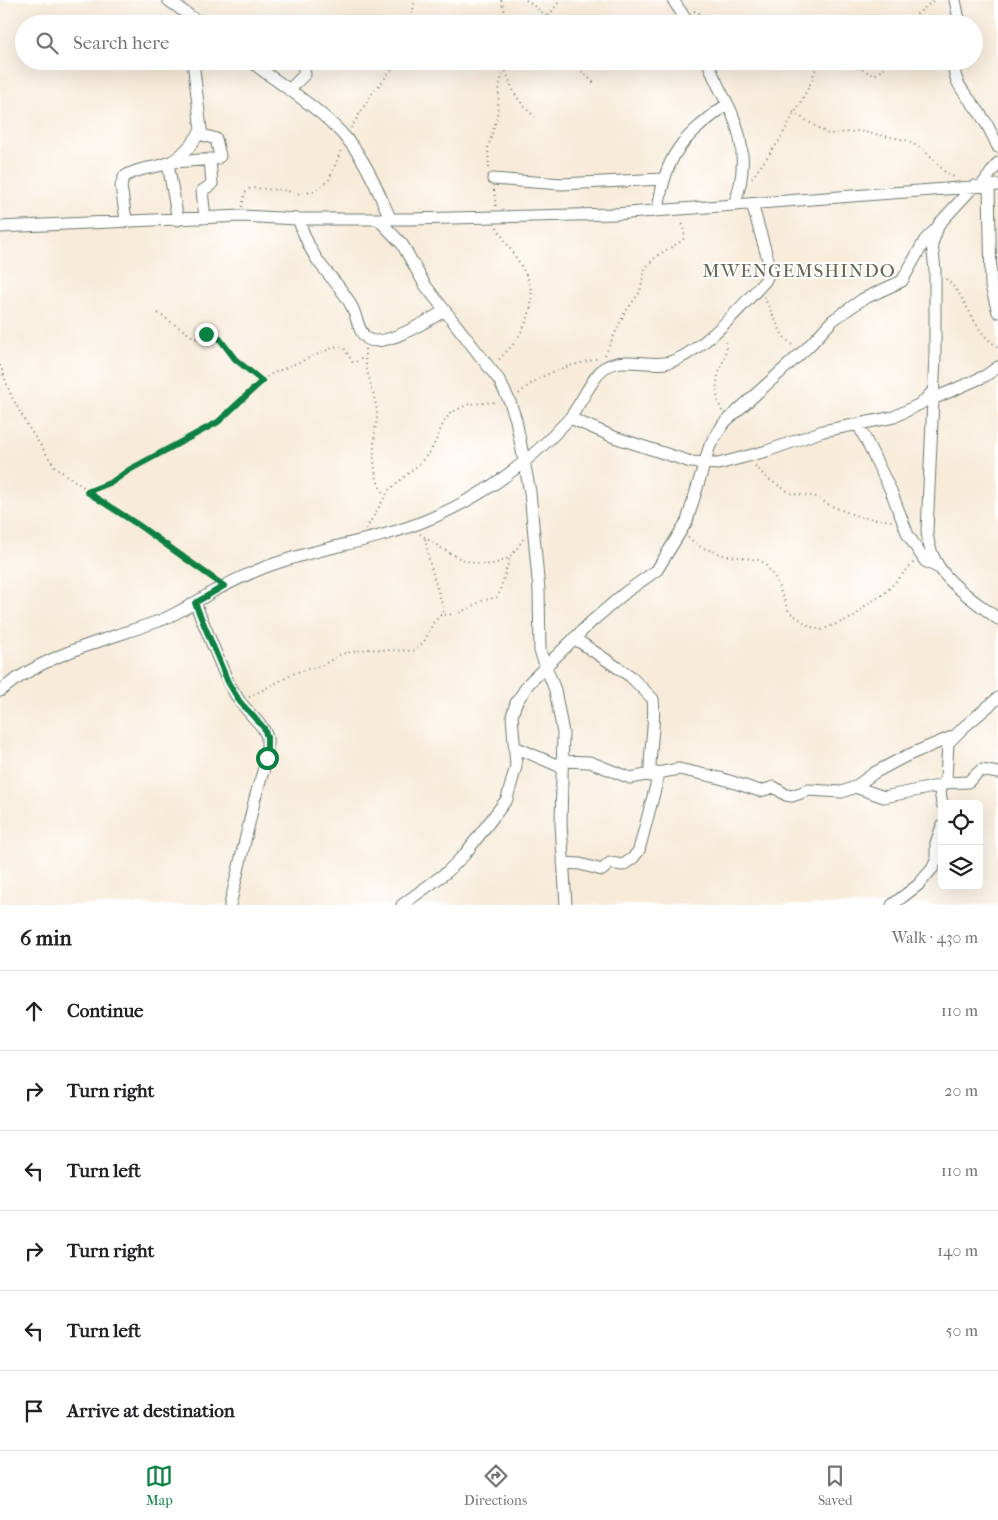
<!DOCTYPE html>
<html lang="en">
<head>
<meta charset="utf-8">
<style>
  body { margin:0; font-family:"IM FELL French Canon",serif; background:#f6f6f6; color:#202124 }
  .controls { position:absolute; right:15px; bottom:15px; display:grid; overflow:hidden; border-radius:8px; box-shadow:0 5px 20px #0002 }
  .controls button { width:45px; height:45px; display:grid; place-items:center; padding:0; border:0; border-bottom:1px solid #e0e0e0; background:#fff; color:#202124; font:25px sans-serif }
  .stop { position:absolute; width:15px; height:15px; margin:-11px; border:4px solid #0b8043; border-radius:50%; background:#fff }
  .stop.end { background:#0b8043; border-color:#fff; box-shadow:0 1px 5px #0008 }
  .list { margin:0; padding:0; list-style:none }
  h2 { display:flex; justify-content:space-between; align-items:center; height:65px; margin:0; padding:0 20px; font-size:21px }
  h2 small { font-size:16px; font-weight:400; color:#757577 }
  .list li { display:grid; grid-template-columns:32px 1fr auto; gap:15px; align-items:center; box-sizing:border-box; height:80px; padding:0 20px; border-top:1px solid #e0e0e0 }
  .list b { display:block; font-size:19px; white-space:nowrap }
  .list em { font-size:16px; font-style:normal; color:#757577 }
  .icon { flex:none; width:28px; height:28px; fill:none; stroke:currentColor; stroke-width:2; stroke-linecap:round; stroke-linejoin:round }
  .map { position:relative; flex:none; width:998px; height:905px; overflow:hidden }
  .search { position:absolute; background:#fff; box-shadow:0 5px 20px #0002; left:15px; right:15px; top:15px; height:55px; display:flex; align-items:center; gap:12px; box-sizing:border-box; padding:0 18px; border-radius:28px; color:#757577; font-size:19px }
  .sheet { height:545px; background:#fff }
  nav { display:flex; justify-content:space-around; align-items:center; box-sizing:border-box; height:70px; border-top:1px solid #e0e0e0; background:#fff; font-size:14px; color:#757577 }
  nav a { display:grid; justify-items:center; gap:2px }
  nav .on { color:#0b8043 }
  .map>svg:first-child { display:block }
</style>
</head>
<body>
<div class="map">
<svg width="998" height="905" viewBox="0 0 998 905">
  <rect width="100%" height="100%" fill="#fff"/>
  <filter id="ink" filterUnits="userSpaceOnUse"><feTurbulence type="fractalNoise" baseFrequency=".02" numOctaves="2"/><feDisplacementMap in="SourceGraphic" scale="10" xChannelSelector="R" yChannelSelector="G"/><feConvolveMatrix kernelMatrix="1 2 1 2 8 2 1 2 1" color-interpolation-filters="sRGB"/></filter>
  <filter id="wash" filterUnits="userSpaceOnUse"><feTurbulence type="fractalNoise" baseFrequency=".0096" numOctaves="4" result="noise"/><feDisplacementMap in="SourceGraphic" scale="20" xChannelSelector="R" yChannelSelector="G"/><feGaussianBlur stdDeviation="1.12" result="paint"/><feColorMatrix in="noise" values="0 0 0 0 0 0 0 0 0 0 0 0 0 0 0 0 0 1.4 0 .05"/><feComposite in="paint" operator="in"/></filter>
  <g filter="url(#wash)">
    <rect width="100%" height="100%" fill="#f8ebd9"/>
  </g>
  <g filter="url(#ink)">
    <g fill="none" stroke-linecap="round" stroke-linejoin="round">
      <g stroke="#6b7a6e" stroke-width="13">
        <path id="street" d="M168,0L201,24
          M673,0L689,24
          M955,0L960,24
          M250,61C282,86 319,107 346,138C366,160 378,191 390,218
          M708,61C713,79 723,94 731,111C745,142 746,174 734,205
          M955,61C950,83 971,99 981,115C988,125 993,136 998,147
          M289,90L305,74L302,62
          M172,162L216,159L220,156L216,139L199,134
          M168,164L178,220
          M493,179L562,184L663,179
          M982,185L998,163
          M989,185L991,286L998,312
          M974,186L939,224L932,244L935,270V356L927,531C930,575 966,594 998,619
          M658,210C666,152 682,139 727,104
          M205,218L202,191L212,184L210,159
          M298,219C303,232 308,246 316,258C327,275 343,288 352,307C357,317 359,336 370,340C387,346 429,320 444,311
          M378,219L402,244L425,285L499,380L510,402L516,420L530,492L539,590L540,651L555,690L563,733L561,824L566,905
          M126,220L121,186L124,177C138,167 153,169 168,163C180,159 195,141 201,130L193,61
          M0,227L241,216L298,219H410L615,214L998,185
          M933,399L985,376L998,367
          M570,418L614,437L691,462L718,464L767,451L823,431L894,417L922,403L934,390
          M858,424L891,491L908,535L925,561L937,567
          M195,603L228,682L240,702L263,728L267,737V758L255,798L230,905
          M574,638L630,676L653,699C656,725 649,749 650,776
          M0,691C47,653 103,641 159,621C179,613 196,602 214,591C235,580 257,569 280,562C327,546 380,540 427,520C480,498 529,463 568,420C579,408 592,377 604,368C623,356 645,366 665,363C697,358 743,305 765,281L769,273V263L752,204
          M515,747L561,767
          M561,761L590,762L630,778L679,769L720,778L760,791L774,787L786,795L792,796L809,790L842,792L855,787L874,773L906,756L954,736
          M944,783L968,782L981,770L998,773
          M855,787L884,797L943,785
          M942,804L940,791L946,778L948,743L964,727L998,698
          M563,863L580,864L602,870L610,863L623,865L633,858L639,850L659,774
          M402,905L447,872L465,854L507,799L516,766L512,716L516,703L529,683L591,622L626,592L657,570L687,521L710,445L724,423L808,347L833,320L863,299L902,281L925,240L937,228
          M892,905L918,885L932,869L936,861V843L942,826"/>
      </g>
      <path stroke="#6b7a6e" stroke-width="2" stroke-dasharray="1 4" stroke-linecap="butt" d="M501,0L508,24
        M526,0L548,17L551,24
        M694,11L727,24
        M410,24L415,0
        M543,24L560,0
        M905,24L934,0
        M515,61L505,69C513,92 517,101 535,117
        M571,61L595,84
        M810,61L818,63L829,61
        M844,61L874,75L883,70L886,61
        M793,112L828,134L858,131L906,140L924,150L946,173L954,177
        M351,128L371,95L399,61
        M489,168L488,148L497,117L500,82L507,61
        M752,178L779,141L809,87L818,63
        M494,190L496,207
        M242,207L245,193L250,188L282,190L301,194L315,191L329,180L342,148
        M497,227C520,270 550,287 517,339C512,347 503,354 497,362
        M946,279C970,300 971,330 998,347
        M764,297L783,336L793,346
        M158,313L196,339L210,332H214L235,359L262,381
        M365,349C364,371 375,391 377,413C378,419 375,425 375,432C373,452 372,479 385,495
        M605,355L624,314L640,292L645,268L658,255L683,240L685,231L681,220
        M0,365L11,395L27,425L55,467L214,579
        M519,394C544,370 567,367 599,358
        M722,411C706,377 731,362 725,338
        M755,466L768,479L792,494L814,496L831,506L860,517L892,521
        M87,491L112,482L129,470L219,422L269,375L337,346L344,348L353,363L365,357
        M366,529L389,490L418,465L431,451L444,422L450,413L469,404L497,402
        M420,534C443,549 477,576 506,559C514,555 519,545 524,538
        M688,537L698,546L723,555L759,560L764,563L775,578L789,612L811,627L821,630L854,617L866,605L885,593L914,562
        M440,615L457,614L484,600L498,597L510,557
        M249,697L297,672L321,666L341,654L367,649L413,651L424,642L433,623L444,611L430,564L425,538"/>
      <use href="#street" stroke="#fff" stroke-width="11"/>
    </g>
  </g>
  <g fill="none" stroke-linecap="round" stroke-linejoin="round" filter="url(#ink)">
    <path stroke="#0b8043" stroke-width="6" d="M206,334L212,332L216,334L235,359L262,381L218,422L129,470L112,482L87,492L137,524L224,586L195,603L228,682L240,702L264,728L267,737V758"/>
  </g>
  <g text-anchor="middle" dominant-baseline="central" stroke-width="4" stroke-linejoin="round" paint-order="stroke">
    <g font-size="19" letter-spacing="1" fill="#666856" stroke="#fff">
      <text x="799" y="271">MWENGEMSHINDO</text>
    </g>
  </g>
</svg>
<div class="controls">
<button><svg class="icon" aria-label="locate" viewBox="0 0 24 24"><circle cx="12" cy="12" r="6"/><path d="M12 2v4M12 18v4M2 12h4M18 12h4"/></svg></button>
<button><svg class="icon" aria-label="layers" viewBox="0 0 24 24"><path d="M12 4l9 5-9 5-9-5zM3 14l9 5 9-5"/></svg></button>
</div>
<div class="stop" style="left:267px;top:758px"></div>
<div class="stop end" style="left:206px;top:334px"></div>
<div class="search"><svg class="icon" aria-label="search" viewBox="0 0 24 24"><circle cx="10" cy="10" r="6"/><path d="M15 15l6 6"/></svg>Search here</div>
</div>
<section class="sheet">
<h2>6 min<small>Walk · 430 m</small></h2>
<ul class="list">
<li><svg class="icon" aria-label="ahead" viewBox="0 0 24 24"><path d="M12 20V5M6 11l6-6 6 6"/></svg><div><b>Continue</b></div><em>110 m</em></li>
<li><svg class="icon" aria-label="right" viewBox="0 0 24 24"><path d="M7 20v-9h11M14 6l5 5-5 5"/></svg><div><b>Turn right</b></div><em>20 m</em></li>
<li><svg class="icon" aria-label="left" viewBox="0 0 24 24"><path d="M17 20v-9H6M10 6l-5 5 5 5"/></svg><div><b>Turn left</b></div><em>110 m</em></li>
<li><svg class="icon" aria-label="right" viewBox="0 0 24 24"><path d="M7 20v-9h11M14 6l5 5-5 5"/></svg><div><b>Turn right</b></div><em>140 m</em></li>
<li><svg class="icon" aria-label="left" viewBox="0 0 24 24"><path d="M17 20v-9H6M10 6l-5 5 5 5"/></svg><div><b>Turn left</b></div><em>50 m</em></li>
<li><svg class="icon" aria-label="arrive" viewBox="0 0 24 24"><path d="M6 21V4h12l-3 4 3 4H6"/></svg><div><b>Arrive at destination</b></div></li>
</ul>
</section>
<nav>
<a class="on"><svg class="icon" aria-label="map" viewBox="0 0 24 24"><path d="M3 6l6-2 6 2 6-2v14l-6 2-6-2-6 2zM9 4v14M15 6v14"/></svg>Map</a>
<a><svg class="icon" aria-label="directions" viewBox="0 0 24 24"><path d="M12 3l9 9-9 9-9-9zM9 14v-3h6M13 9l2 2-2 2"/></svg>Directions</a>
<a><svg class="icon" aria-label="saved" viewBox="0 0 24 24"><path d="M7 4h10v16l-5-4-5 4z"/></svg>Saved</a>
</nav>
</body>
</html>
